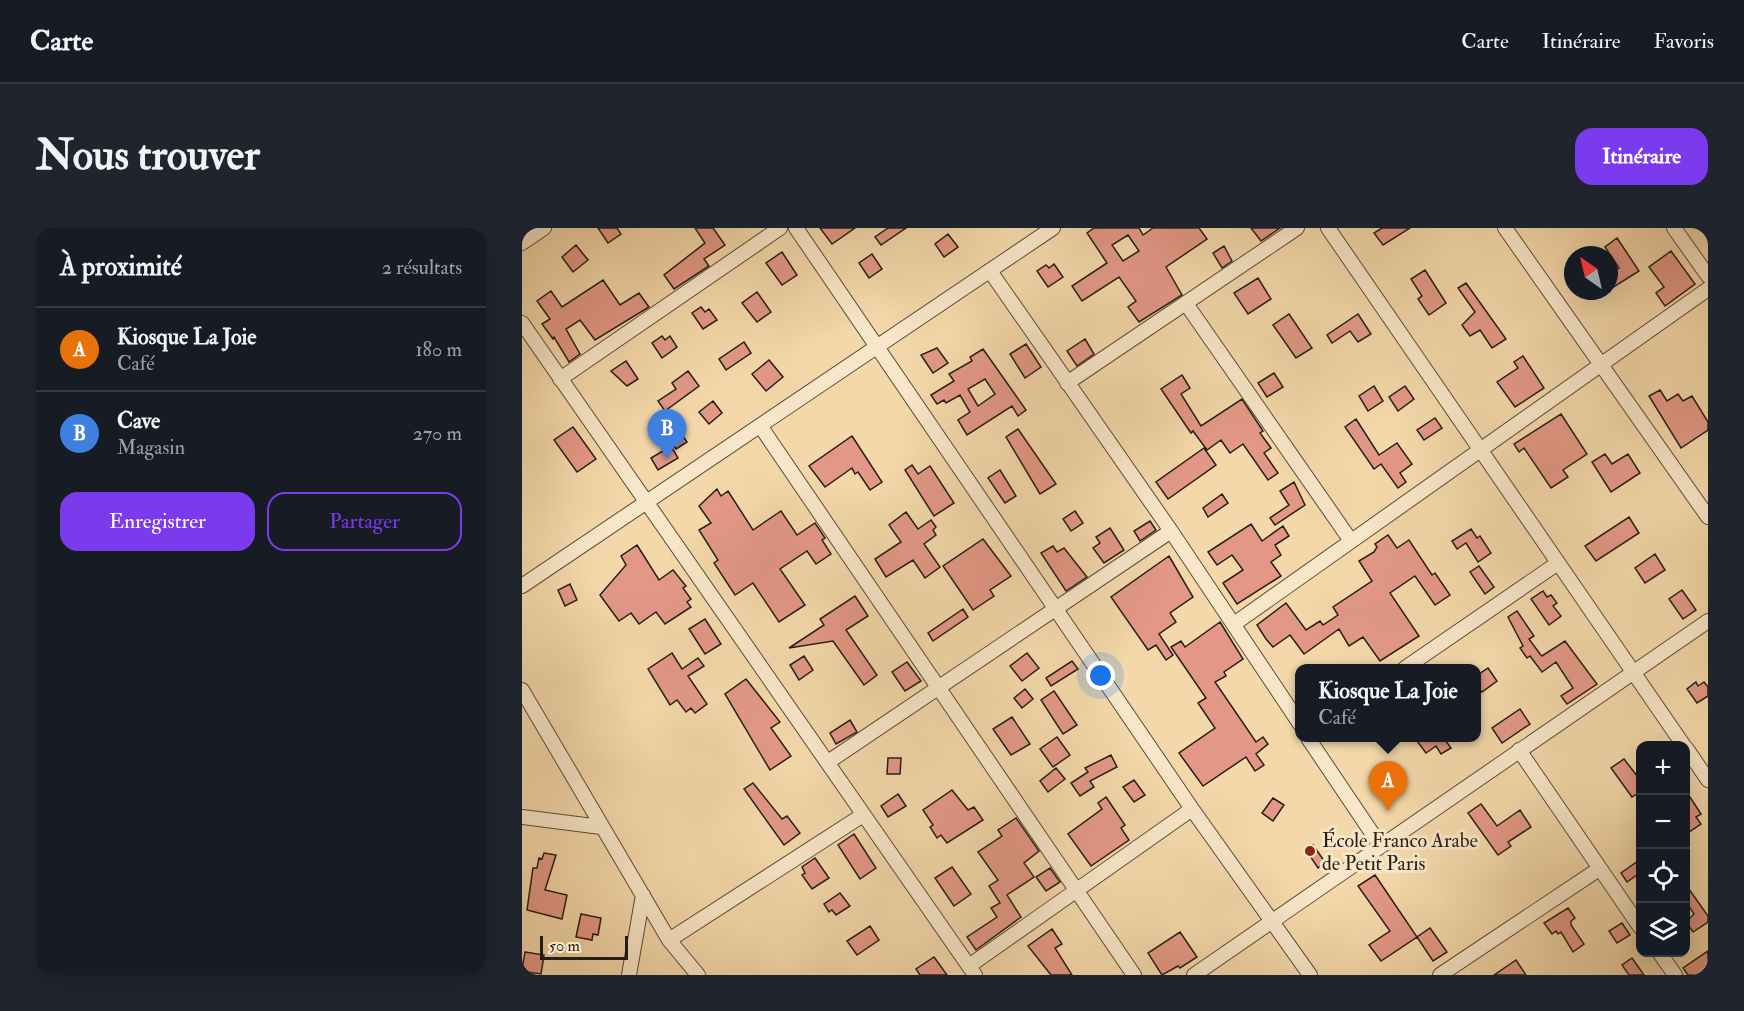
<!DOCTYPE html>
<html lang="fr">
<head>
<meta charset="utf-8">
<style>
  body { margin:0; font-family:"IM FELL Double Pica",serif; background:#20242c; color:#f1f3f6 }
  .controls { position:absolute; right:18px; bottom:18px; display:grid; overflow:hidden; border-radius:12px; box-shadow:0 6px 24px #0002 }
  .controls button { width:54px; height:54px; display:grid; place-items:center; padding:0; border:0; border-bottom:2px solid #363941; background:#171b24; color:#f1f3f6; font:30px sans-serif }
  .compass { position:absolute; left:1042px; top:18px; width:54px; height:54px; border-radius:50%; background:#171b24; box-shadow:0 6px 24px #0002; rotate:326deg }
  .scale { position:absolute; left:18px; bottom:15px; width:88px; box-sizing:border-box; padding-left:6px; border:3px solid #261e14; border-top:0; font-size:16px; line-height:21px; white-space:nowrap; color:#261e14; -webkit-text-stroke:4px #f8e6c8; paint-order:stroke }
  .you { position:absolute; left:579px; top:448px; width:21px; height:21px; margin:-15px; border:4px solid #fff; border-radius:50%; background:#1a73e8; box-shadow:0 0 0 9px #1a73e833 }
  .badge { display:grid; place-items:center; width:39px; height:39px; border-radius:50%; background:#7c3aed; color:#fff; font-size:20px; font-weight:700 }
  .pin { position:absolute; translate:-50% -50px; filter:drop-shadow(0 2px 3px #0008) }
  .pin::after { content:''; position:absolute; top:32px; width:21px; height:18px; background:inherit; clip-path:polygon(0 0,100% 0,50% 100%) }
  .popup { position:absolute; left:773px; top:436px; width:186px; height:78px; box-sizing:border-box; display:grid; place-content:center; border-radius:12px; background:#171b24; filter:drop-shadow(0 2px 4px #0005); font-size:20px; white-space:nowrap; color:#9ea1a6 }
  .popup b { font-size:22px; color:#f1f3f6 }
  .popup::after { content:''; position:absolute; left:50%; top:100%; margin-left:-12px; border:12px solid transparent; border-top-color:#171b24 }
  .list { margin:0; padding:0; list-style:none }
  h2 { display:flex; justify-content:space-between; align-items:center; height:78px; margin:0; padding:0 24px; font-size:26px }
  h2 small { font-size:20px; font-weight:400; color:#9ea1a6 }
  .list li { display:grid; grid-template-columns:39px 1fr auto; gap:18px; align-items:center; box-sizing:border-box; height:84px; padding:0 24px; border-top:2px solid #363941 }
  .list b { display:block; font-size:22px; white-space:nowrap }
  .list p { margin:0; font-size:20px; white-space:nowrap; color:#9ea1a6 }
  .list em { font-size:20px; font-style:normal; color:#9ea1a6 }
  .actions { display:flex; gap:12px; padding:18px 24px }
  .actions a { flex:1; padding:14px 0; border:2px solid #7c3aed; border-radius:18px; text-align:center; font-size:21px; color:#7c3aed }
  .actions .main { background:#7c3aed; color:#fff }
  .icon { flex:none; width:33px; height:33px; fill:none; stroke:currentColor; stroke-width:2; stroke-linecap:round; stroke-linejoin:round }
  .map { position:relative; flex:none; width:1186px; height:747px; overflow:hidden; border-radius:18px }
  header { display:flex; align-items:center; gap:36px; box-sizing:border-box; height:84px; padding:0 30px; background:#171b24; border-bottom:2px solid #363941 }
  header strong { font-size:28px }
  nav { display:flex; gap:33px; margin-inline-start:auto; font-size:21px }
  .intro { display:flex; align-items:center; justify-content:space-between; box-sizing:border-box; height:144px; padding:0 36px }
  h1 { margin:0; font-size:42px }
  .button { padding:15px 27px; border-radius:18px; background:#7c3aed; color:#fff; font-size:21px; font-weight:700 }
  main { display:flex; gap:36px; padding:0 36px }
  aside { flex:1; background:#171b24; border-radius:18px; box-shadow:0 6px 24px #0002 }
  .map>svg:first-child { display:block }
</style>
</head>
<body>
<header>
<strong>Carte</strong>
<nav><a>Carte</a><a>Itinéraire</a><a>Favoris</a></nav>
</header>
<div class="intro"><h1>Nous trouver</h1><a class="button">Itinéraire</a></div>
<main>
<aside>
<h2>À proximité<small>2 résultats</small></h2>
<ul class="list">
<li><span class="badge" style="background:#e8710a">A</span><div><b>Kiosque La Joie</b><p>Café</p></div><em>180 m</em></li>
<li><span class="badge" style="background:#3f7fe0">B</span><div><b>Cave</b><p>Magasin</p></div><em>270 m</em></li>
</ul>
<div class="actions"><a class="main">Enregistrer</a><a>Partager</a></div>
</aside>
<div class="map">
<svg width="1186" height="747" viewBox="0 0 1186 747">
  <rect width="100%" height="100%" fill="#f4d8aa"/>
  <filter id="stains"><feTurbulence type="fractalNoise" baseFrequency=".00333" numOctaves="4"/><feColorMatrix values="0 0 0 0 .2 0 0 0 0 .09 0 0 0 0 .02 0 0 0 .5 -.17"/></filter>
  <radialGradient id="worn" r=".72"><stop offset=".6" stop-color="#630" stop-opacity="0"/><stop offset="1" stop-color="#630" stop-opacity=".3"/></radialGradient>
  <path fill="#e39887" stroke="#261e14" stroke-width="1.5" fill-rule="evenodd" d="M76,0H95L99,6L86,15Z
    M173,0H191L203,17L182,31L187,38L152,61L142,47L183,15Z
    M298,0H333L310,16Z
    M366,0H384L359,17L353,9Z
    M572,0H617L621,7L631,0H677L685,11L644,39L660,67L617,94L606,79L614,73L597,49L560,73L550,58L585,35L565,5ZM606,7L617,23L601,33L590,17Z
    M729,0H758L739,13Z
    M860,0H888L861,17L852,5Z
    M426,6L436,19L422,29L413,16Z
    M1095,10L1117,43L1087,62V46L1097,40L1083,19Z
    M54,17L66,32L51,44L40,29Z
    M702,18L710,33L700,40L691,25Z
    M1149,23L1173,56L1143,78L1134,65L1142,59L1127,39Z
    M260,24L275,47L260,57L244,35Z
    M350,26L360,41L347,50L337,35Z
    M532,36L541,49L526,59L515,43L524,37L527,40Z
    M903,42L924,75L907,87L896,71L900,68L889,51Z
    M736,50L749,71L726,86L712,65Z
    M81,52L98,77L117,65L127,79L73,112L58,92L44,101L58,126L47,134L32,109L31,111L20,96L28,91L15,73L29,63L40,79Z
    M944,55L984,111L970,120L958,102L948,108L940,97L953,84L936,60Z
    M235,64L249,84L235,94L220,75Z
    M179,79L183,84L187,81L195,92L181,101L170,85Z
    M767,86L790,120L774,130L751,97Z
    M836,86L849,106L836,114L828,103L810,115L805,107Z
    M140,108L143,112L148,108L155,119L140,130L130,115Z
    M563,111L572,126L555,138L545,123Z
    M222,114L229,125L204,142L197,131Z
    M504,116L519,139L503,150L488,126Z
    M415,120L426,135L411,145L399,127Z
    M461,121L504,182L496,188L490,178L445,207L436,192L448,184L438,167L424,175L422,172L415,176L409,167L432,153L427,146L450,133L448,129ZM463,151L473,166L456,178L446,161Z
    M1001,128L1022,160L993,179L975,154L996,140L992,134Z
    M247,132L261,149L244,163L230,146Z
    M104,133L116,151L105,158L89,143Z
    M166,143L177,158L143,183L136,173L154,161L150,155Z
    M752,145L761,159L745,169L736,155Z
    M660,147L668,160L659,166L679,198L720,171L741,203L738,205L749,220L742,225L756,245L746,252L721,216L708,225L699,212L685,222L671,203L669,205L639,161Z
    M852,158L861,173L846,183L837,168Z
    M883,158L892,171L876,183L867,169Z
    M1138,162L1145,173L1156,166L1161,173L1170,168L1186,194V202L1159,220L1127,168Z
    M191,173L200,185L187,196L177,184Z
    M1039,186L1065,226L1041,242L1046,249L1029,260L1002,220L997,224L992,216Z
    M913,190L920,200L902,212L895,202Z
    M834,191L857,227L875,215L890,236L878,245L884,254L876,260L859,236L852,241L823,199Z
    M51,199L74,231L55,244L32,212Z
    M155,199L165,214L154,221L144,207Z
    M496,201L534,256L518,266L484,209Z
    M330,208L360,254L348,262L336,244L333,246L330,240L303,259L287,238Z
    M149,218L156,230L136,242L129,230Z
    M682,220L694,237L646,271L634,254Z
    M1083,226L1090,236L1106,226L1118,245L1089,264L1070,234Z
    M390,237L396,246L408,238L432,275L412,288L383,242Z
    M478,242L494,268L483,275L466,250Z
    M772,254L783,277L753,297L748,290L767,277L758,263Z
    M195,261L199,268L206,263L231,302L259,283L275,307L293,295L303,310L300,312L309,326L294,336L285,323L258,341L283,377L257,394L231,355L213,367L192,335L196,332L177,302L189,295L177,278Z
    M700,266L706,275L686,289L681,280Z
    M553,283L561,295L549,303L541,291Z
    M384,284L396,301L409,292L414,299L411,302L414,307L402,316L418,339L403,350L391,332L364,349L353,331L379,314L367,297Z
    M1107,289L1117,305L1074,333L1063,318Z
    M628,293L634,302L618,313L612,303Z
    M729,296L740,313L761,298L767,308L753,317L759,327L749,334L759,348L715,376L701,355L721,342L710,327L695,337L686,324Z
    M588,300L602,322L582,335L571,320L578,315L574,309Z
    M949,301L955,310L958,308L969,325L956,334L944,315L935,321L930,313Z
    M866,307L875,320L887,312L910,347L913,345L928,367L913,377L893,348L868,365L897,408L858,433L841,409L827,418L817,401L782,426L768,407L751,419L744,411L735,397L764,375L784,402L798,393L801,397L816,387L811,379L850,353L837,333L852,324L855,319L853,316Z
    M461,311L489,348L468,362L472,368L451,382L421,338Z
    M115,317L137,352L151,342L164,358L161,360L169,371L165,374L169,379L143,396L134,384L117,396L109,385L97,393L78,367L104,337L99,328Z
    M531,318L535,324L542,320L565,349L544,363L519,325Z
    M1133,326L1143,342L1123,355L1113,340Z
    M647,328L671,369L648,385L654,394L637,406L651,427L644,432L634,417L626,422L589,369Z
    M957,338L972,359L963,366L948,344Z
    M48,356L55,372L43,378L36,362Z
    M1160,362L1174,382L1161,391L1147,371Z
    M1021,363L1025,369L1029,367L1035,375L1031,378L1039,388L1027,397L1009,371Z
    M333,368L346,388L324,402L355,447L342,457L311,413L267,420L302,397L298,391Z
    M441,381L446,389L411,413L406,405Z
    M995,383L1012,408L1007,411L1018,426L1020,428L1043,413L1075,456L1045,476L1039,468L1051,460L1034,434L1020,444L1008,428L1005,430L998,420L1001,418L986,389Z
    M183,391L199,416L183,426L167,401Z
    M698,394L721,431L702,444L704,448L693,454L734,514L741,509L746,516L734,526L742,537L733,543L724,529L681,558L657,525L693,500L676,475L684,470L649,419L659,413L663,419Z
    M150,425L160,441L176,430L182,438L166,448L185,476L173,485L169,480L164,484L155,472L148,477L126,441Z
    M505,425L517,440L500,453L488,438Z
    M282,428L291,442L277,452L268,437Z
    M550,433L556,441L529,458L524,450Z
    M385,434L399,453L383,463L370,444Z
    M966,440L975,453L960,464L954,457V448Z
    M224,451L258,494L249,500L269,528L248,542L203,466Z
    M1174,454L1176,458L1182,454L1186,459V468L1175,475L1165,461Z
    M503,461L511,471L500,480L492,470Z
    M532,463L555,497L541,506L519,472Z
    M998,481L1008,496L980,515L970,500Z
    M490,489L508,516L489,527L471,501Z
    M328,492L335,504L314,516L308,505Z
    M535,509L548,527L531,539L518,521Z
    M901,510H926L923,512L929,520L919,526L914,518L904,525L895,513Z
    M589,527L595,539L568,553L572,559L558,568L549,555L566,544L563,540Z
    M366,530H379L378,546H365Z
    M1102,531L1119,553V563L1110,569L1089,540Z
    M534,540L543,551L526,564L518,553Z
    M612,552L623,567L612,574L601,559Z
    M231,555L260,591L265,588L278,605L262,617L222,561Z
    M430,562L446,582L452,579L461,592L425,615L419,607L415,610L408,599L411,597L401,582Z
    M1164,563L1179,586L1174,589L1179,596L1164,606Z
    M376,566L384,578L366,589L359,578Z
    M584,569L603,597L599,600L607,612L569,638L546,606L580,581L576,575Z
    M751,570L762,577L751,593L740,585Z
    M959,576L975,598L998,582L1009,599L986,614L989,618L976,627L946,585Z
    M494,590L517,623L502,635L512,649L485,667L499,689L454,722L445,709L475,689L469,680L478,675L467,658L476,652L456,624L480,608L476,602Z
    M332,606L354,640L338,651L316,617Z
    M791,617L803,634L796,640L784,622Z
    M22,625L34,627L23,662L45,667L40,691L5,682L11,640H15L17,630L20,631Z
    M293,630L307,650L290,661L280,647L283,645L280,639Z
    M1119,631V644L1105,654L1099,645Z
    M430,639L449,666L432,678L413,650Z
    M528,640L538,654L524,663L514,649Z
    M853,647L895,709L859,733L847,717L868,703L836,658Z
    M1164,657L1186,688V694L1171,704L1164,694L1172,686L1164,674Z
    M318,665L328,678L314,687L310,682L307,684L302,676Z
    M1046,680L1053,690L1049,693V697L1062,716L1051,724L1039,704L1036,706L1034,703L1030,706L1022,695Z
    M59,686L79,690L76,707L71,706L70,712L54,709Z
    M1100,695L1108,707L1095,715L1087,703Z
    M348,698L357,712L335,727L325,713Z
    M908,700L925,724L911,733L895,709Z
    M530,701L540,716L533,720L550,747H529L506,718Z
    M658,704L675,729L658,740L656,738L640,747L626,725Z
    M1186,723V747H1166L1161,740Z
    M3,724L22,727L19,746L0,743Z
    M412,729L425,747H398L394,741Z
    M1110,730L1122,747H1107L1100,737Z
    M994,732L1004,747H972Z"/>
  <g fill="none" stroke-linecap="round" stroke-linejoin="round">
    <g stroke="#5a4c3a" stroke-width="16">
      <path id="street" d="M274,0L670,581L788,747
        M806,0L1162,518
        M983,0L1186,289
        M1152,0L1186,48
        M0,15L22,0
        M468,43L649,303L778,496
        M665,77L829,313
        M0,95L453,747
        M38,151L258,0
        M545,155L775,0
        M239,199L612,747
        M0,358L531,0
        M712,396L1186,61
        M883,440L1036,335
        M0,462L147,712L176,747
        M786,510L858,617
        M1164,520L1186,552
        M997,522L1118,699
        M306,534L649,303
        M0,589L79,599
        M147,712L341,587
        M1137,724L1153,747
        M447,738L670,581
        M107,747L121,667
        M672,747L1186,393
        M918,747L1077,641"/>
    </g>
    <use href="#street" stroke="#f8e6c8" stroke-width="14"/>
  </g>
  <circle fill="#8f2418" stroke="#f8e6c8" stroke-width="2" cx="788" cy="623" r="6"/>
  <g text-anchor="middle" dominant-baseline="central" stroke-width="6" stroke-linejoin="round" paint-order="stroke">
    <g font-size="20" fill="#261e14" stroke="#f8e6c8" text-anchor="start">
      <text x="800" y="612">École Franco Arabe<tspan x="800" dy="23">de Petit Paris</tspan></text>
    </g>
  </g>
  <rect width="100%" height="100%" filter="url(#stains)"/>
  <rect width="100%" height="100%" fill="url(#worn)"/>
</svg>
<div class="controls">
<button>+</button>
<button>−</button>
<button><svg class="icon" aria-label="locate" viewBox="0 0 24 24"><circle cx="12" cy="12" r="6"/><path d="M12 2v4M12 18v4M2 12h4M18 12h4"/></svg></button>
<button><svg class="icon" aria-label="layers" viewBox="0 0 24 24"><path d="M12 4l9 5-9 5-9-5zM3 14l9 5 9-5"/></svg></button>
</div>
<svg class="compass" viewBox="-18 -18 36 36"><path d="M0-13l5 13h-10z" fill="#e53935"/><path d="M0 13l5-13h-10z" fill="#9ea1a6"/></svg>
<div class="scale">50 m</div>
<div class="you"></div>
<div class="pin badge" style="left:866px;top:583px;background:#e8710a">A</div>
<div class="popup"><b>Kiosque La Joie</b>Café</div>
<div class="pin badge" style="left:145px;top:231px;background:#3f7fe0">B</div>
</div>
</main>
</body>
</html>
